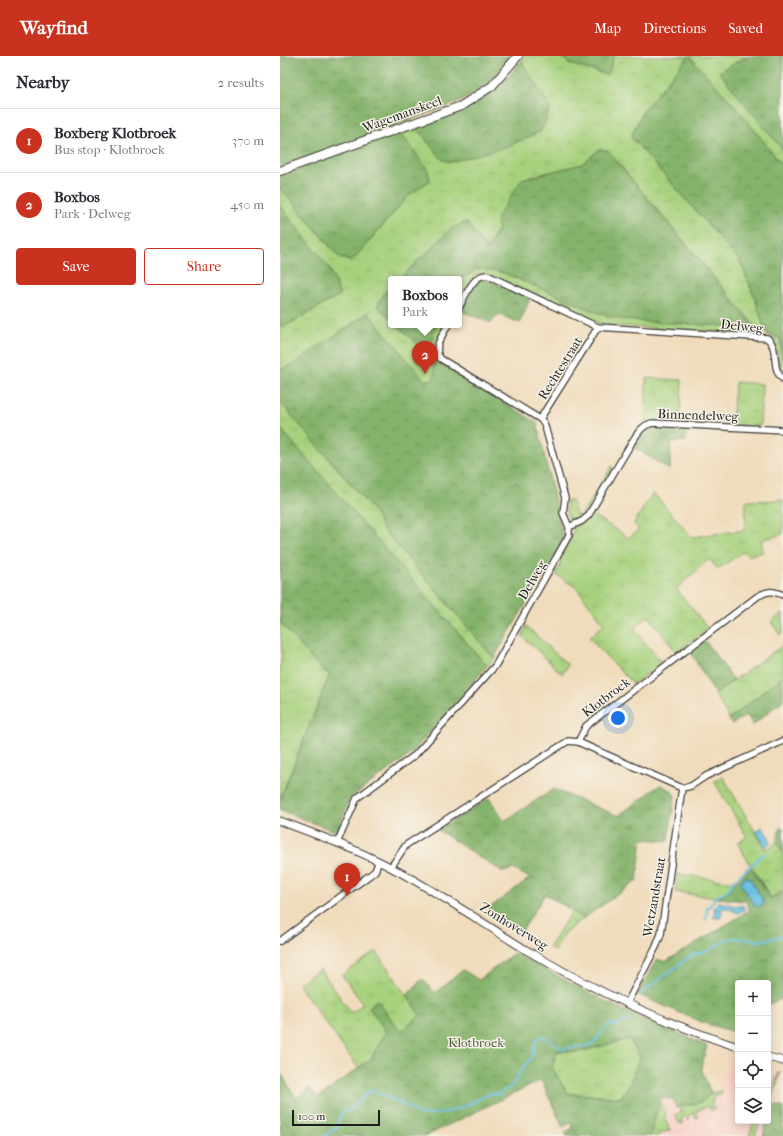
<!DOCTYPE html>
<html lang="en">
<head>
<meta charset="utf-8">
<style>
  body { margin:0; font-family:"IM FELL French Canon",serif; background:#f2f2f3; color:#2b2b33 }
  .controls { position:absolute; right:12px; bottom:12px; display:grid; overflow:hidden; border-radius:4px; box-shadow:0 2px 10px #0003 }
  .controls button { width:36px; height:36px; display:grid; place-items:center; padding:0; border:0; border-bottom:1px solid #e1e1e2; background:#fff; color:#2b2b33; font:20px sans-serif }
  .scale { position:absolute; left:12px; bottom:10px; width:88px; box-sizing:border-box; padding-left:4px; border:2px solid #1c1c1c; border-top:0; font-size:11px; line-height:14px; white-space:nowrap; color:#1c1c1c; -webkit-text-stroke:3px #f7f3e8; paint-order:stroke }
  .you { position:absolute; left:338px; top:662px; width:14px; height:14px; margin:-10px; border:3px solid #fff; border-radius:50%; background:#1a73e8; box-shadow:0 0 0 6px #1a73e833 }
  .badge { display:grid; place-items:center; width:26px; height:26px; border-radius:50%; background:#c8321e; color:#fff; font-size:13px; font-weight:700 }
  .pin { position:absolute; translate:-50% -33px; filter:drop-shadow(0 1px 2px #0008) }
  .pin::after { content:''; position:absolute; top:21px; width:14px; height:12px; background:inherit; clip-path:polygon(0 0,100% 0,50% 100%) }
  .popup { position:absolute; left:108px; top:220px; width:74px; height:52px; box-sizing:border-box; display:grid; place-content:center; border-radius:4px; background:#fff; filter:drop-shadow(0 1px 3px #0005); font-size:13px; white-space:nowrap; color:#7c7c81 }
  .popup b { font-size:15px; color:#2b2b33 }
  .popup::after { content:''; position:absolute; left:50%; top:100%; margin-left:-8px; border:8px solid transparent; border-top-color:#fff }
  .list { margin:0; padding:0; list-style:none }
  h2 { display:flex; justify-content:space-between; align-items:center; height:52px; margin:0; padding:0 16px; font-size:17px }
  h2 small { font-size:13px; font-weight:400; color:#7c7c81 }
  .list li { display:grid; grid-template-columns:26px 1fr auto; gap:12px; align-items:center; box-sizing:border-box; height:64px; padding:0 16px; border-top:1px solid #e1e1e2 }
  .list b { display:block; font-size:15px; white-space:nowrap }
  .list p { margin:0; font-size:13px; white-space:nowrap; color:#7c7c81 }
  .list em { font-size:13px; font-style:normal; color:#7c7c81 }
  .actions { display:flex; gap:8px; padding:12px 16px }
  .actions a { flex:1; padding:9px 0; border:1px solid #c8321e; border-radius:4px; text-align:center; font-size:14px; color:#c8321e }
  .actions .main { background:#c8321e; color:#fff }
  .icon { flex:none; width:22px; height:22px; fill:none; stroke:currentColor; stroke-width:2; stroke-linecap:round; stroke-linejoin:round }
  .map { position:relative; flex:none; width:503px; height:1080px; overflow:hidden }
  header { display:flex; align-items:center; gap:24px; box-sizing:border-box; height:56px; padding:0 20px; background:#c8321e; color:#fff }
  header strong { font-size:19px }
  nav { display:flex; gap:22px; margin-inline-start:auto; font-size:14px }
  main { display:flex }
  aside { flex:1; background:#fff }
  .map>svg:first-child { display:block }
</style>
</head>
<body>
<header>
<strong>Wayfind</strong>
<nav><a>Map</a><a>Directions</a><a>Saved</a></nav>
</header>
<main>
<aside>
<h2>Nearby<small>2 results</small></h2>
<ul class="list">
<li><span class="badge">1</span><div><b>Boxberg Klotbroek</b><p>Bus stop · Klotbroek</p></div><em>370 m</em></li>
<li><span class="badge">2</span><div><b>Boxbos</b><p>Park · Delweg</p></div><em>450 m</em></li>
</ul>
<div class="actions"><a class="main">Save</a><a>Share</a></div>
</aside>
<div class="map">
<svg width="503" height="1080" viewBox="0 0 503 1080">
  <defs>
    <pattern id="grass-tufts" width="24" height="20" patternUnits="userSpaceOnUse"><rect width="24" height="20" fill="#a7d17d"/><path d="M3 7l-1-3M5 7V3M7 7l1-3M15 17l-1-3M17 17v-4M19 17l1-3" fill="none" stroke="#8fb36b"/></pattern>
    <pattern id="forest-crowns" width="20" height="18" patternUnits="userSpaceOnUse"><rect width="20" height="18" fill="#85b36c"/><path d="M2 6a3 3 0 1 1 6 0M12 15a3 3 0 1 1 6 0" fill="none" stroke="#6c9158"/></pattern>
    <pattern id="water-waves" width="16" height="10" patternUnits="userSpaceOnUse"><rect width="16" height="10" fill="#68c2e5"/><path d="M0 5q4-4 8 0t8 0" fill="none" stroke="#5aa6c4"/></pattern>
  </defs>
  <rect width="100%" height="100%" fill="#f7f3e8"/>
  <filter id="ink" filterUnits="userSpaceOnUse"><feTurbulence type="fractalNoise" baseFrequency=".025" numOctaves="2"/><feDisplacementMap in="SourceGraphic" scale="8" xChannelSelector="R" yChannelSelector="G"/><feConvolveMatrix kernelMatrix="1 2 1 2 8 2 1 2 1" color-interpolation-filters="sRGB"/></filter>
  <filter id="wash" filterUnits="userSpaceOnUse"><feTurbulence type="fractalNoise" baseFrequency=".012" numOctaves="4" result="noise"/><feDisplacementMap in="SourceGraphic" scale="16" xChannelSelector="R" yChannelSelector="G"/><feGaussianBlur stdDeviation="0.9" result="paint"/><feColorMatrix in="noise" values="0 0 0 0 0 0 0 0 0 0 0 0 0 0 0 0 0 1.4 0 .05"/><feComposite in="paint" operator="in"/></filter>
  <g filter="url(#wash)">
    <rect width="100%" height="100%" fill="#f0dcbc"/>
    <path fill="#f7d1c7" d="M451,1001L458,1003V1065H487L483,1080H370L381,1042L421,1046L431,1037L439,1035Z
      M488,1012L500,1016L488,1061Z"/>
    <path fill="url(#grass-tufts)" stroke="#62764c" d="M244,0H280L290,8L328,19L334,0H409L363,55L351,81L460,205L475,242L485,275L481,277L328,95L320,93L302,108L242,123L207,194L186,166L172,172L119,223H111V230L105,236L97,250L111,263V269H117L147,297L157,269H166L154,290L155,302L154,323L145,325L88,257L12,309L0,314V273L60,239L49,212L0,150V131L58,200L71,206L129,139L150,124L147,112L119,76L135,70L163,104L271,52L241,5Z
      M410,0H467L440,16L503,94V111L461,57L418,10Z
      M199,213L222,216L328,261L464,271L481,279L323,269L205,217L197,218L179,246C179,228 180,218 199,213Z
      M488,279L500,282L503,319L500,316L495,284Z
      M366,322L402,324L400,366L365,367Z
      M455,326L482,328L480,370L452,369Z
      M0,345L93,454L103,473L214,602L207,610L0,372Z
      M372,370L413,372V373L377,372L365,376L354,394L351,391L362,374Z
      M332,410V414L305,459L297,465L290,464L286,456L287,445L292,444L296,459L301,460Z
      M373,437L412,481L465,474L466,445L503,444V478L481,484L483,496L468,500L464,495L438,513L429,503L396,533L428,572L397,597L369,560L354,573L382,607L353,628L309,582L324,568L297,532L275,518L281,508L279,504L290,484L294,472L311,458L349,482L359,474L354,467Z
      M503,557V577L500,579L491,566Z
      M0,566L41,613L50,618L0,743V610L2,598Z
      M246,570L288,609L282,618L242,580Z
      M503,589V620L449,663L435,638Z
      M443,721L486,794L497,786L503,796V835L491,842L457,787L467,781L434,725Z
      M398,818L455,826L446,838L437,842L395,836Z
      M292,855L304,862L284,877L275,895L269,891Z
      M96,895L140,959L120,976L97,944L89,951L106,976L91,1003L78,1012L18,928L40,913L71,957L83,948L62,919Z
      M349,983L360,1000L350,1028L340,1042L287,1037L272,1011L277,995L298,996Z
      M499,1015L500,1016L488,1062V1050Z
      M442,1035L440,1040L435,1038L431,1050L435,1051L431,1055L429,1050L416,1055L418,1061L416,1062L413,1057L408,1060L410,1064L408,1065L406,1060L401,1063L403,1068L399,1067L395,1059L401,1056L400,1051L421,1046L431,1037Z
      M380,1044L386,1059L384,1061L390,1074L380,1078V1080H370Z
      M474,1065H480L475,1080H469Z"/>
    <path fill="url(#forest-crowns)" stroke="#506844" fill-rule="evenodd" d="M0,0H233C217,20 204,32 182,45L0,111Z
      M280,0H334L328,19L290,8Z
      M409,0L461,57L503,111V303L500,282L488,279L485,275L475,242L460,205L351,81L363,55Z
      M467,0H503V94L439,16Z
      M241,5L271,52L261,75L229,90L171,106L163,104L135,70L191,50L230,20Z
      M119,76L147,112L150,124L129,139L71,206L58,200L0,131V120Z
      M320,93L328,95L481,279L464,271L367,266L328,261L222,216L199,213L195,214L183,222L179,229V223H119L172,172L186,166L208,194L218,173L217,162L242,123L302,108Z
      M0,150L49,212L60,239L0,273Z
      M203,222L250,242L240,267L218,258L211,267L181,255L197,225Z
      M111,230V263L97,250L105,236Z
      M88,257L145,325L154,323L155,302L257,367L283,480L280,490L214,602L103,473L93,454L0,346V314L12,309Z
      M117,269H157L147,297Z
      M0,372L207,610L131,698L70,742L57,776L0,754V743L50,618L41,613L0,566Z
      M377,372L406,373V385L391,386L390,414L355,392L365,376Z
      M425,585L454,624L435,638L411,597Z
      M503,620V644L473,669L467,659L452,668L449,663Z
      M380,729L391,734L395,740L388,785L362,783L357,825L304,862L265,838L242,875L208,853L250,822L233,813L223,816L158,774L209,742L224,765L274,733L338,760Z
      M500,771L503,772V796L497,786Z
      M471,812L491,842L503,835V942L488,949V927H458V963L454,966V976L421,966L357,938L377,903L385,906L470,854L466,845L437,842L446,838L455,826ZM468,820L483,844L484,848L460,826Z
      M234,897L330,948L427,990L421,1012L431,1037L421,1046L396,1052L393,1043L381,1042L370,1080H287L285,1076L293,1072L291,1067L283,1071L261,1024L146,1080H0V1016L16,1042L30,1032L38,1042L91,1003L106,976L89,951L97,944L120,975L140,959L127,939L142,923L155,937L183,914L199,924ZM349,983L360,1000L350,1028L340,1042L287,1037L272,1011L277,995L298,996Z
      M492,1048L503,1051V1080H483Z"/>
    <path fill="url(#water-waves)" stroke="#426f80" d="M482,771L489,781L490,787L486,790V792L476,775Z
      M468,820L483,844L484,848L476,851L460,826Z
      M439,846L455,850H463L465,853L458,857L447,852L441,853L442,859L440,862H434L435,850Z"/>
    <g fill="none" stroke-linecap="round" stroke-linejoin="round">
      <path stroke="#68c2e5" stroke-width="2" d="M426,864L427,851L430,850L436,841C445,838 451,833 454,824L484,798
        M362,939L363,936L412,899L427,895L446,884L454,882L480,885L503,880
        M44,1080L58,1071V1065L63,1055H69L91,1034L132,1053L139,1059C166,1060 189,1049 211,1037L217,1039L233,1029L237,1022L241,1014L252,1001L256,984L263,980L284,994C294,988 303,993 312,988C320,983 322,973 330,968L336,970L350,962"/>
    </g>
  </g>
  <g filter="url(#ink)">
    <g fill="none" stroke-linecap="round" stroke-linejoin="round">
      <g stroke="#3c3934" stroke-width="8">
        <path id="minor" d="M179,251C186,240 192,219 207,219L318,271L487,282C500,292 490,313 503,323
          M260,363L318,271
          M289,471L302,465L308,460L352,386C358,377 361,370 372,367L503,374
          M298,686L306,670L478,540C488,535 492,534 503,539
          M57,787L77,742L135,699L215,610L289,479V471L283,457L285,442L264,367L260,363L161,303C151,293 163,279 168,269
          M111,811L126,789L288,685L298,686L402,732L411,730L426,720L503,685
          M0,885L90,819L95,815L99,805
          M347,947L376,891L381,878L402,732"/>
      </g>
      <g stroke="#3c3934" stroke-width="9">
        <path id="tertiary" d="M0,765C38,779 76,793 112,812C158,836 201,866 246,894C313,934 384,967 458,991
          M488,1001L503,1005"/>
      </g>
      <g stroke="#3c3934" stroke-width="10">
        <path id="secondary" d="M0,115L181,50L212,30L238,0"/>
      </g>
      <use href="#minor" stroke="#fff" stroke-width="5.5"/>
      <use href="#tertiary" stroke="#fff" stroke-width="7"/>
      <use href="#secondary" stroke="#fff" stroke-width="8"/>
    </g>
  </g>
  <g text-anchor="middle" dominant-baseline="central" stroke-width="3" stroke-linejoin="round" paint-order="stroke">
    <g font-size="13" fill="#1c1c1c" stroke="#f7f3e8">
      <text transform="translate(122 58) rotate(-20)">Wagemanskeel</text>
      <text transform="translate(462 270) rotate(6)">Delweg</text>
      <text transform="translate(280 312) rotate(-58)">Rechtestraat</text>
      <text transform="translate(418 359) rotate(2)">Binnendelweg</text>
      <text transform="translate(252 524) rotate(-60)">Delweg</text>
      <text transform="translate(326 641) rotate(-37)">Klotbroek</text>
      <text transform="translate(374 841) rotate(-80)">Wetzandstraat</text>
      <text transform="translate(234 870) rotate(32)">Zonhoverweg</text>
    </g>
    <g font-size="13" fill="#4d5b3e" stroke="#f7f3e8">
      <text x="196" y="986">Klotbroek</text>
    </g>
  </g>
</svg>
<div class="controls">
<button>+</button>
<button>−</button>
<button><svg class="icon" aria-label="locate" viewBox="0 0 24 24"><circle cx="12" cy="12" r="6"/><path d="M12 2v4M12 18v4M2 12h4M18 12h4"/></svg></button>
<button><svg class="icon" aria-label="layers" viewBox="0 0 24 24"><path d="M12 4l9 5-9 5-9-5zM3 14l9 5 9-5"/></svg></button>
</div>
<div class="scale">100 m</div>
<div class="you"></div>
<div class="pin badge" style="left:67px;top:840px">1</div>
<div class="pin badge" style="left:145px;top:318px">2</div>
<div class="popup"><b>Boxbos</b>Park</div>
</div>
</main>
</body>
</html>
